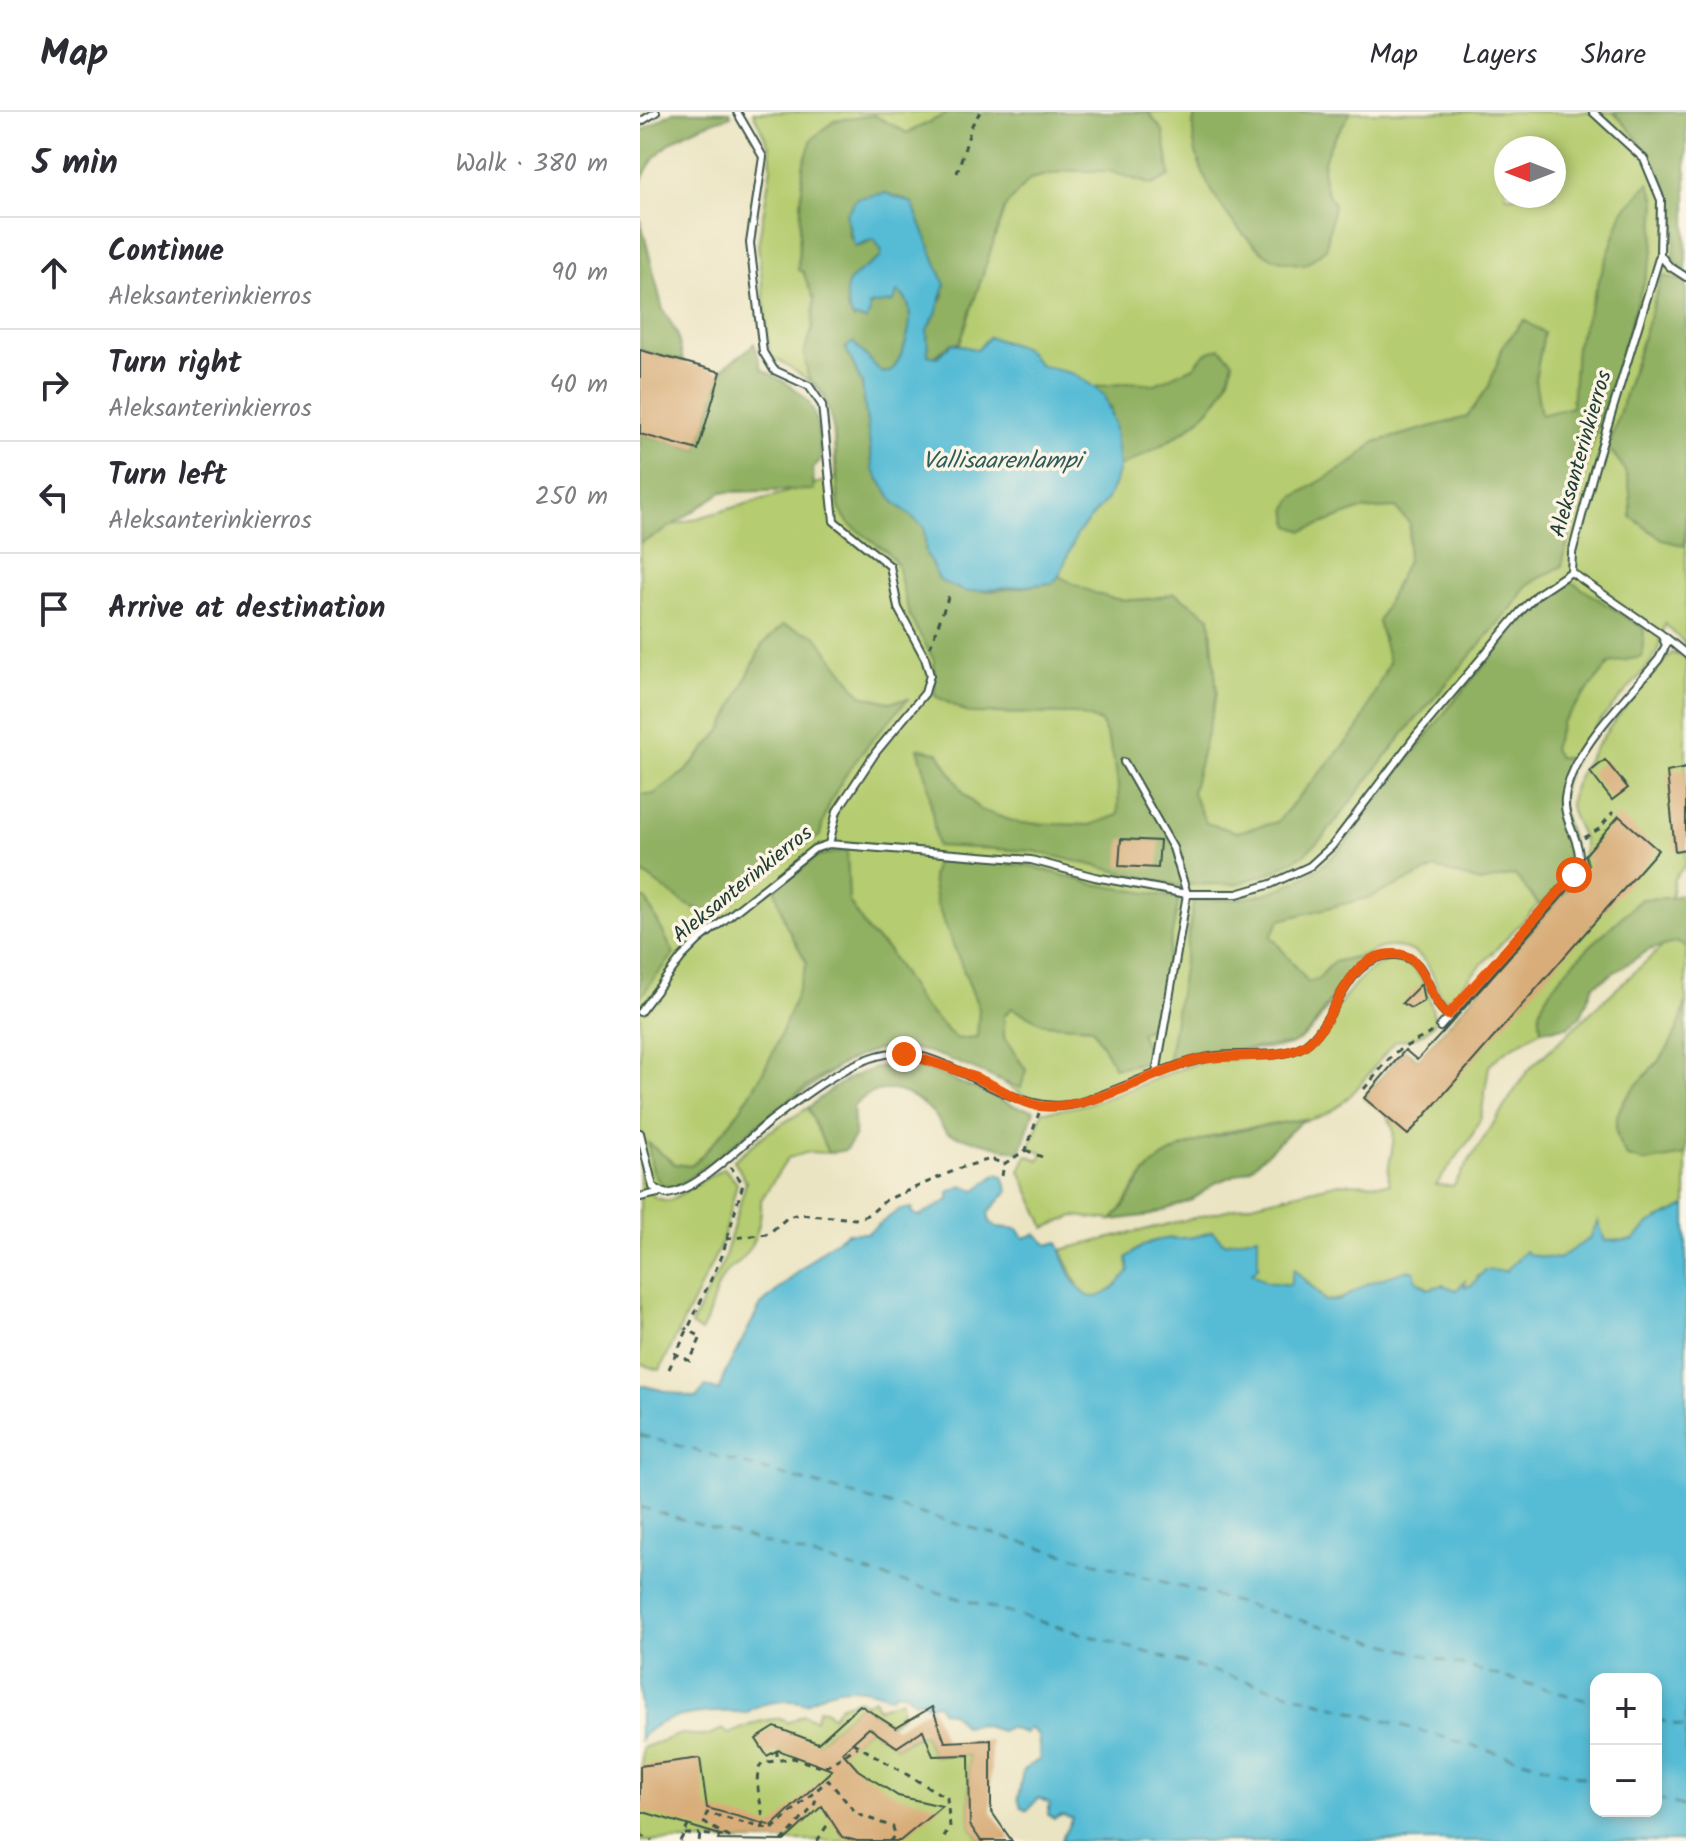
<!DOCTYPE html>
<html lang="en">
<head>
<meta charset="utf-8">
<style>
  body { margin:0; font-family:Kalam,sans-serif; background:#f2f2f3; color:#2b2b33 }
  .controls { position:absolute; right:24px; bottom:24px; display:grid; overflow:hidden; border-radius:16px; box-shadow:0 4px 12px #0003 }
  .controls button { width:72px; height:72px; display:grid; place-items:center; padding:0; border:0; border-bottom:2px solid #e1e1e2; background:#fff; color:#2b2b33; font:40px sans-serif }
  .compass { position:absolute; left:854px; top:24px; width:72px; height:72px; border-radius:50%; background:#fff; box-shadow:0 4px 12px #0003; rotate:270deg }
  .stop { position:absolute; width:24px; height:24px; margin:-18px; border:6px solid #ea580c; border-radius:50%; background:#fff }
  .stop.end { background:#ea580c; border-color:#fff; box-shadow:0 2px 8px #0008 }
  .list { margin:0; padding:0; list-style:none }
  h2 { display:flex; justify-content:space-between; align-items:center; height:104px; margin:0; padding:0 32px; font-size:34px }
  h2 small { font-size:26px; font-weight:400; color:#7c7c81 }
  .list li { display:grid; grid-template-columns:52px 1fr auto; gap:24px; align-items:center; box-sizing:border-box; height:112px; padding:0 32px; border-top:2px solid #e1e1e2 }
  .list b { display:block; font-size:30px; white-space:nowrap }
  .list p { margin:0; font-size:26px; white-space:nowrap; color:#7c7c81 }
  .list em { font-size:26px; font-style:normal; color:#7c7c81 }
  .icon { flex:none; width:44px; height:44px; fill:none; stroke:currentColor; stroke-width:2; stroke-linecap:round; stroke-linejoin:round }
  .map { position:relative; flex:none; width:1046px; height:1729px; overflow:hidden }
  header { display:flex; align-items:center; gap:48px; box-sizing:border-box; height:112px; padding:0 40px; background:#fff; border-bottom:2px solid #e1e1e2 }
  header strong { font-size:38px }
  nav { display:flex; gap:44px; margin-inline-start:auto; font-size:28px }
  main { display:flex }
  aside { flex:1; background:#fff }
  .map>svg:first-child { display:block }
</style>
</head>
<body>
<header>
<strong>Map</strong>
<nav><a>Map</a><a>Layers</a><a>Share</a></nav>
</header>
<main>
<aside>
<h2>5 min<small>Walk · 380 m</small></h2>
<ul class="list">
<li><svg class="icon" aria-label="ahead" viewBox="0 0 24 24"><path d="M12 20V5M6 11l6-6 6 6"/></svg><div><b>Continue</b><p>Aleksanterinkierros</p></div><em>90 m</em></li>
<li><svg class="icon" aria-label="right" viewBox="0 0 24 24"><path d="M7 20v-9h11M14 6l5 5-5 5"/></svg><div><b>Turn right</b><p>Aleksanterinkierros</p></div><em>40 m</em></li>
<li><svg class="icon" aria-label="left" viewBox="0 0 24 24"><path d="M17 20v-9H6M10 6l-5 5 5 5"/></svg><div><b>Turn left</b><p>Aleksanterinkierros</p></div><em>250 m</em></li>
<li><svg class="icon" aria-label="arrive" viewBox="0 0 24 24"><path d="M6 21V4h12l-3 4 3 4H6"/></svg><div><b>Arrive at destination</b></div></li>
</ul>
</aside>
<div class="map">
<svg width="1046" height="1729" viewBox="0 0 1046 1729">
  <rect width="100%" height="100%" fill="#fcf5e5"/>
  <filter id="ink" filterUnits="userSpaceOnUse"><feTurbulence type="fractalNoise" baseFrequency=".0125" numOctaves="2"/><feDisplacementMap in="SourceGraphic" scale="16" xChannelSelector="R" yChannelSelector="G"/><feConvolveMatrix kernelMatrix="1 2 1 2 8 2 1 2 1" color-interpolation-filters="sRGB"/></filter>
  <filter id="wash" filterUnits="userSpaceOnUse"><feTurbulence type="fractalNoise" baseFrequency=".006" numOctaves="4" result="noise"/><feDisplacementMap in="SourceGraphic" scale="32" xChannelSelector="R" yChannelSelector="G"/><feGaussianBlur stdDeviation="1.8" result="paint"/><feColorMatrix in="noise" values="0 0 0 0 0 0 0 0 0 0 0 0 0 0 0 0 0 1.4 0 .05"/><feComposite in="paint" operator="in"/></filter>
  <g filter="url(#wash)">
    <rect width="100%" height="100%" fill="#ebe4c3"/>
    <path fill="#b5cc70" stroke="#6a8452" stroke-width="2" fill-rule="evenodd" d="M113,0H1046V752L1034,767L1031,786L1001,787L949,836L918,869L900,898L901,918L863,941L849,954L841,1005L831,1026L796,1073L813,1074L888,958L1046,813V1094L1010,1111L993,1128L965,1129L959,1120L958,1109L950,1126L927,1143L918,1147L890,1144L866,1159L839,1163L832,1174L825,1175L823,1170L817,1179L803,1173L789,1177C748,1142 723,1188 686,1189L655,1157L650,1173L626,1170L612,1161L617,1156V1125L584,1131L572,1119C539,1135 521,1114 487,1146L489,1159C478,1174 464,1191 443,1184L421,1138L699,1071L750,1072C743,1051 762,1028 749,1007C744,999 731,992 724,986L765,938L778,948L939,764C940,755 945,742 944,734C944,720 931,708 930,693C929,658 1006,567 1032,541L1037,543L1045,532L1025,512C1021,524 1020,537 1014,546C986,585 942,618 926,664C910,706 943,730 931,758L809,887L800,884C794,864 788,844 767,837C699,817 697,927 642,935C616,939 589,936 563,941C510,952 457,995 401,989C384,987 373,975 358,968C306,943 271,925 214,943L41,1071L10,1078L15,1086L29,1089L84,1056L97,1071L82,1130L20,1258L0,1252V423L195,366C194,292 196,282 130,243L118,134L131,55L130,36ZM866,36H914V84H866Z
      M753,847C785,854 789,882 795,910C784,924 771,928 755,929C736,951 717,982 693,998C665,1016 622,1011 590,1019C567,1025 537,1037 517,1051C495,1065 490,1091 472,1108L434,1104L405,1116L380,1059L387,1043L399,1048L403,1041L389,1036L403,999C458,997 504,968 555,952C578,945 628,945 654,944L675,932C695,901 715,857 753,847Z
      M168,996L188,1041L169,1040L148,1046L121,1088C122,1112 115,1133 98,1151C93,1156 88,1157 84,1163C72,1181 72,1201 61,1220L51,1213L84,1148L106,1070L94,1048L127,1021Z
      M219,1587L226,1592L234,1587L238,1596L261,1588L262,1602L250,1612L220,1593L178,1631L138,1638L185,1653L229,1616L257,1635L283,1621L293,1644L329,1643L330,1713L341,1729H0L2,1636L41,1622L69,1624L82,1617L88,1622C106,1615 124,1605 144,1607L147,1611L163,1603L175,1608L179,1597L186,1598L192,1605L201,1593Z"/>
    <path fill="#90b062" stroke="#58764b" stroke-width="2" d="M33,0H90L91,4C51,16 14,31 0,73V20Z
      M310,0H508L523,19L530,64L512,73L469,59H425L390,67L365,95L320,231H312L294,245L288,243L287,216L304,183L302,165L271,91C244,75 229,83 206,102L209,124L219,134L234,127L242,139L241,145L230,153L207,195L214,208L237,189L248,191L257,180C284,190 264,247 250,260L243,261L206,237L222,272L233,358L254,390L284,415L286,441L300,469C341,487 369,476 412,471L419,464C462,488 488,495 535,481L570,505L577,581L552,681L566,711L597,720L637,710L718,617L749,550L738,509L767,449L770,412L756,396L719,398L663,419L650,414L647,396L654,385L714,349L735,330L827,305L849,274L863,234L884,208L904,221L895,268L901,303L932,295L936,235L983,99L1009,71L1016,88L1013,141L946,352L922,454L887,473L874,493L766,619L683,725L662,744L630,761L596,772L535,773L393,739L297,734L287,666L278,636L299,641L324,682L340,698L379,711L450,713L478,703C480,669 475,641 461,610L436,602L328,601L295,584L294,548L269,503L257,452L246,439L209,412L199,396L194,319L184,281L168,265L164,241L172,218L174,188L163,160L158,158L163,54L172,27L194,9L234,3L267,21Z
      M556,0H711C691,32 669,56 694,92L686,137L665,153C653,151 638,150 628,144C592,120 540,45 556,0Z
      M973,0H1046V158L1033,146C1046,90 1011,38 973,0Z
      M0,106L23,198L37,221L43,249L0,238Z
      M1022,164L1046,170V252L1042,269L1046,293L1045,434L1023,428L991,405C991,377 990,356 968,337Z
      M114,231L122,257C173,286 176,288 181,347L173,357L174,378L82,380L21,421L0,431V322L58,338L81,260C89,247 104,244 114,231Z
      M580,236L593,249C586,304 524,333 479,355L470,295L454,275L497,270L513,273L554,255L564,242Z
      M929,468L1004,517L1002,545L970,551L922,610L913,637L918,645L935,647C905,696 933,705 934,750L919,775L900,794L875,763L840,770L795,756L731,785L640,808L631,824L668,870L678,867L693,850L728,842L700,872L671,918L653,932L564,941L528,951L554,787C601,790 628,786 671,761C706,741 730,697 755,665C806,599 864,520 929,468Z
      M143,513L175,523L221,583L249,590L268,587C234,626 188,672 180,724L140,748L73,805L44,791L0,759V682H14L47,658L83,616L122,533Z
      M207,738L209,789L228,820L248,838L280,891L316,927L337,925L339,897L296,790L292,766L296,745L391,754L453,772L539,786L514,914L500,920L512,949L475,956L452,915L404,912L372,896L364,904V925L386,958L381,976C343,964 310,943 271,936C198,922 98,1041 33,1076C11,1074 11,1048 8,1031L35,1052L51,1054C113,995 141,932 167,851L146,813L135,777L177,744Z
      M1046,780V836L1037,830L1009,838L953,874L941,904L927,915L901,918C901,913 899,905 900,899C905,870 978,809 1001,787L1031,786Z
      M0,787H6L34,842L0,885Z
      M1046,890V1043L1005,1050L987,1045C957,1001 994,979 1021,946C1034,929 1041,911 1046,890Z
      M253,952L290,958L375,994L394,998L380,1041C367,1036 314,1025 308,1021C302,1017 298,1006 293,1001C268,976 238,967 213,995L215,1023L206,1038L188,1041L168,996C195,973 218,958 253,952Z
      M664,1007L610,1057L575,1071L552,1088L511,1103L472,1108C489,1092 495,1071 512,1054C546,1023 621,1015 664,1007Z"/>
    <path fill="#56bcd5" stroke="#3a7c84" stroke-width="2" fill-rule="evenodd" d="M246,81L272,91L305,173L296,202L287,217L288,243L297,245L313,231L337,238L349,225L384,236L400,253L434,262L454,275L464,283L474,311L479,355L475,371L466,389L437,422L419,464L412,471L326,480L300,469L286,441L284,415L254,390L233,358L222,272L206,236L213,230L242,261L250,260C264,247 283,191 257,180L254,190L229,193L230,201L226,208L212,205C196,168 213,165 240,146L242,139L234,127L214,134L206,102L217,86Z
      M357,1062L363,1064L368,1079L348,1101L350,1110L357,1115L378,1117L384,1126L396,1122L408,1133L418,1130C434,1175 447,1212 489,1159L487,1146C521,1114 539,1135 572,1119L584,1131L618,1124V1156L612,1161L626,1170L650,1173L654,1157L685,1189H698L729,1171L768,1158L775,1159V1167L788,1177L803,1173L817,1178L825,1169V1175L832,1173L845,1158L866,1159L885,1139L890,1143L918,1147L950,1126L958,1109L965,1129L993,1128L1010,1111L1046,1094V1729H421L432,1706L422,1703L414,1707L408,1703L410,1691L398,1686L387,1699L381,1696L378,1686L383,1658L400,1647L398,1623L390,1616L384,1621L369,1615L361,1619L337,1612L323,1614L311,1600L301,1599L298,1592L286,1593L283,1589L274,1590L267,1582L255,1580L251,1585C220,1573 195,1571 166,1592C152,1586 117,1590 107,1601C77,1598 17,1600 0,1628V1273L56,1286L66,1274L79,1279L84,1263L121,1193L184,1137L207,1121H227L259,1098L272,1096V1102L280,1104L309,1088V1080L322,1074L336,1078ZM956,1567H1016V1699H956Z"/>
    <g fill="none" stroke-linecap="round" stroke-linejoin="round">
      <path stroke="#2d5d5c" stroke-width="2" stroke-dasharray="10 8" stroke-linecap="butt" d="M0,1323L956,1591
        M0,1395L956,1669
        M1016,1607L1046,1616
        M1016,1686L1046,1695"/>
    </g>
    <g id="blocks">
      <path fill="#d8ad79" d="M0,238L81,260L58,338L0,322Z
        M965,648L988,676L972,688L950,660Z
        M1046,656V737L1035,739L1027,660Z
        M979,704L1018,738L768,1023L724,986L765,938L777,948L804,919L938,767L949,753L945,743Z
        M481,727L520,729L518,756L479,754Z
        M781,872L784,889L771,896L762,891Z
        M220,1593L256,1616L292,1595L305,1630L351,1628V1699L372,1729H341L330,1713L329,1643L293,1644L283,1618L257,1635L229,1616L202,1640L218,1658L258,1684L302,1694L260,1729H217L202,1725L182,1694L144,1729L78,1728L80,1723L0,1699V1654L60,1646L67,1696L132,1714L192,1658L138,1638L127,1644L116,1627L135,1615L178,1631Z"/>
    </g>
  </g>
  <g filter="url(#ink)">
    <use href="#blocks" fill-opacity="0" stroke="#3e5649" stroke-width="2"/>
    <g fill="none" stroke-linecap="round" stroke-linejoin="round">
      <g stroke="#3e5649" stroke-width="10">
        <path id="lane" d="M953,0L1004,47L1021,88L1020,143L1029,154L1046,165
          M0,10L16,0
          M931,460L932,441L955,355L1020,143
          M1024,524L1046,542
          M484,650L533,736L547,782L516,962
          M189,732L391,748L455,765L547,782H597L631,772L670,754L692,734L774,626L881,499L898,482L931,460
          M0,900L42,845L59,828L174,737L189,732L197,699L236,640L285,581L290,563L285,546L258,496L250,454L194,409L182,293L169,274L134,258L123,240L110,131L123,45L97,0
          M800,915L934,763C950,736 922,714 925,686C930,639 990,583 1019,547L1026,533L1021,522L931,460
          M0,1021L13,1075L26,1082C58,1079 104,1030 129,1010C160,986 200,955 237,944C301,924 370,1011 439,991C483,977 525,954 570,945C599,939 641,950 666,932C698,909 705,840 756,843C790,845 784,884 808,903
          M0,1085L18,1081"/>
      </g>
      <path stroke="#3e5649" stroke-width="3" stroke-dasharray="6 6" stroke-linecap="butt" d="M317,61L332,13L340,0
        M290,535L309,483
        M944,726L959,717L973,700
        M724,977L754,941L794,919
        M386,1038L402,1045
        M362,1064L364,1052
        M86,1127L128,1122L148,1105L159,1102L215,1107L230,1102L246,1088L323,1055L351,1047L364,1052L386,1038L399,1001
        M34,1241L50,1249L61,1225L45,1216
        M29,1257L82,1144L103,1072L91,1055
        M213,1631L307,1686L310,1715L302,1729
        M137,1638V1646
        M123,1716C125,1696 110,1667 122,1651L153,1646L184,1656L217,1635
        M45,1722H60
        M0,1723L12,1729
        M40,1729L48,1714
        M59,1729L60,1722L89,1725L63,1710L67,1701L131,1718L188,1668L217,1702L253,1715L255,1723L250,1729
        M142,1729L174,1694L176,1687L171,1682
        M177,1729L190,1709"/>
      <use href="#lane" stroke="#fff" stroke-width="6"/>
    </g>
  </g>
  <g fill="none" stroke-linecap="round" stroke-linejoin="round" filter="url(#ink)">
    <path stroke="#ea580c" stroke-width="10" d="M264,942C294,950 322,959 350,972C367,980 381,991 400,994C449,1000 509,961 557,948C588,940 639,950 665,933C696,913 701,852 744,843C788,834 783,883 808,903L934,763"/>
  </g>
  <g text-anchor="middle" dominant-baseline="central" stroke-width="7" stroke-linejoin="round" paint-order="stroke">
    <g font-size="22" fill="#1f3d34" stroke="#fcf5e5">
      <text transform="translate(942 342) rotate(-74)">Aleksanterinkierros</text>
      <text transform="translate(103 773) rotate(-39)">Aleksanterinkierros</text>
    </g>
    <g font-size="24" font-style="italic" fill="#2d5d5c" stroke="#fcf5e5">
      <text x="362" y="349">Vallisaarenlampi</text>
    </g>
  </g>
</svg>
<div class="controls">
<button>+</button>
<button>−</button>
</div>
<svg class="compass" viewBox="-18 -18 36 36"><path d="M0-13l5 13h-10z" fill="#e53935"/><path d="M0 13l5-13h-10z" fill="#7c7c81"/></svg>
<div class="stop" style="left:934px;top:763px"></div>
<div class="stop end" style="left:264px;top:942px"></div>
</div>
</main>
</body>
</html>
